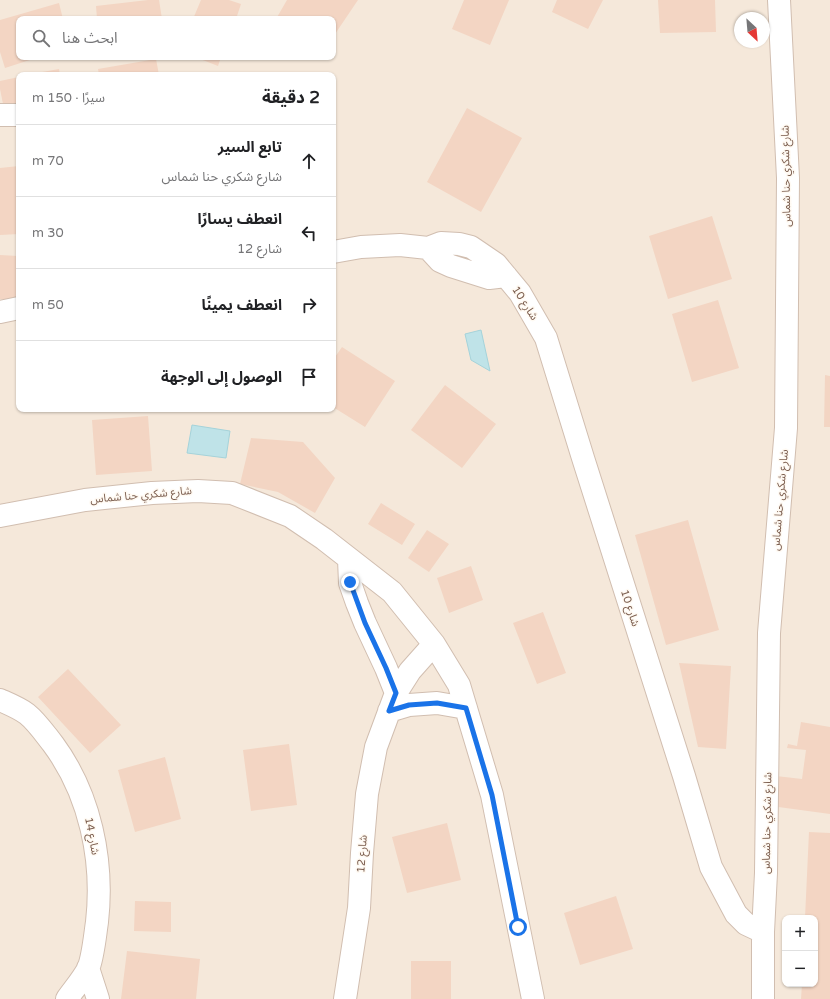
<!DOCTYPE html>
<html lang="ar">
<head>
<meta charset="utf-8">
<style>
  body { margin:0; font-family:"Varela Round","Noto Sans Arabic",sans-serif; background:#f2f2f2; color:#202124; direction:rtl }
  .controls { position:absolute; right:12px; bottom:12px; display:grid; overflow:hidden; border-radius:8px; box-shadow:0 1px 3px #0004 }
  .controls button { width:36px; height:36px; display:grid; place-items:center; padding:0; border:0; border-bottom:1px solid #e0e0e0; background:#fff; color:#202124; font:20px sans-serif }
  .compass { position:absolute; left:734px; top:12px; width:36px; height:36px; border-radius:50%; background:#fff; box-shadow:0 1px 3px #0004; rotate:154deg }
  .stop { position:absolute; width:12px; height:12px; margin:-9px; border:3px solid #1a73e8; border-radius:50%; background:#fff }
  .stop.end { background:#1a73e8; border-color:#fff; box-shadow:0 1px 4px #0008 }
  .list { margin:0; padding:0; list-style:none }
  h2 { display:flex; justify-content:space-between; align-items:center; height:52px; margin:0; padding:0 16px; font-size:17px }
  h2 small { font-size:13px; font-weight:400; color:#757577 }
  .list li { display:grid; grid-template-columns:26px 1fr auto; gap:12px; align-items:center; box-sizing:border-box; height:72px; padding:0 16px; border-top:1px solid #e0e0e0 }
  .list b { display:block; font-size:15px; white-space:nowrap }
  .list p { margin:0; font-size:13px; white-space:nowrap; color:#757577 }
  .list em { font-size:13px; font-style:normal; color:#757577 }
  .icon { flex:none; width:22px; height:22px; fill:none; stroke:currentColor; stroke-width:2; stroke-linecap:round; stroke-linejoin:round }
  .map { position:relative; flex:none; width:830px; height:999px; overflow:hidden; direction:ltr }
  .search { position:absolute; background:#fff; box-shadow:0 1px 3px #0004; left:16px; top:16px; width:320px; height:44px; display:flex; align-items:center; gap:10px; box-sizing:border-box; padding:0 14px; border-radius:8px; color:#757577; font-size:15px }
  .panel { position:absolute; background:#fff; box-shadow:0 1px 3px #0004; left:16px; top:72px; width:320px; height:340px; border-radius:8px; direction:rtl }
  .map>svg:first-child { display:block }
</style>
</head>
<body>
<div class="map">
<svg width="830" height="999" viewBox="0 0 830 999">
  <rect width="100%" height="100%" fill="#fdf6ec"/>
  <path fill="#f5e8da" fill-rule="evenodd" d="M0,0H830V999H0ZM740,18H764V42H740ZM19,19H333V57H19ZM19,75H333V409H19ZM785,918H815V984H785Z"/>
  <path fill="#bfe3e8" stroke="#a5d3da" d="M481,330L490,371L471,360L465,334Z
    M192,425L230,431L226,458L187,453Z"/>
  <path fill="#f3d5c3" d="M148,0H159L162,19H97L96,6Z
    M201,0H229L241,4L236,19H193Z
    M287,0H358L333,37V19H276Z
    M464,0H509L490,45L452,29Z
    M557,0H603L588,29L552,12Z
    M658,0H715L716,32L660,33Z
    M59,3L63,19H19V57H39L5,68L0,52V20Z
    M195,57H221L218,66Z
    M156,59L159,75H99L98,69Z
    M59,69L60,75H31V74Z
    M19,77V105L4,109L0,89V81Z
    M467,108L522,138L481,212L427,182Z
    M19,166V234L0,235V168Z
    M712,216L732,279L668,299L649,236Z
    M0,255L18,256L16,300L0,299Z
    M718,300L739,368L692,382L672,314Z
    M342,347L395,381L365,427L333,407V360Z
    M825,375L830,376V427H824Z
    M445,385L496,424L462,468L411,430Z
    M148,416L152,471L96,475L92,420Z
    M251,438L303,442L335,478L315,513L278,492L240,484Z
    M381,503L415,524L402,545L368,524Z
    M688,520L719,630L666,645L635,535Z
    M427,530L449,544L429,572L408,558Z
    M471,566L483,600L449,613L437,578Z
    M543,612L566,673L537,684L513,623Z
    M679,663L731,666L726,749L698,747Z
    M68,669L121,725L90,753L38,697Z
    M801,722L830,727V814L771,806L776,776L802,779L806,750L787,748L788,744L797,746Z
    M289,744L297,805L251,811L243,750Z
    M165,757L181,819L135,832L118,770Z
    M447,823L461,880L407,893L392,837Z
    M809,832L830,833V999H801L802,984H815V918H805Z
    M616,896L633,949L580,965L564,913Z
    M135,901L171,902V932L134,931Z
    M127,951L200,959L196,999H121Z
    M411,961H451V999H411Z"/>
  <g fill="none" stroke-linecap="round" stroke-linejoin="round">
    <g stroke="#d1beb0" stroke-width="24">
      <path id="minor" d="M0,115H19
        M428,248L440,261L451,266L489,278L506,276
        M333,252L361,247L400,245L428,248L441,243L459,244L471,247L496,264L520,293L546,338L583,458L684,776L711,867L736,914L746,924L763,932
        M0,312L19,308
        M0,516L85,500L152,493L198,491L232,493L290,516L324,539L392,592L434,644L459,685L492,795L533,999
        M349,559L350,583L357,603L365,623L386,668L396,693
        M0,700C9,704 19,708 27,714C37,722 45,734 53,744C90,794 104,860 97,922C95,935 93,958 88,969C82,980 74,989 67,999
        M389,711L409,705L437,703L466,708
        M88,968L98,999
        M345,999L359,908L362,853L367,794L376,747L396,693L410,671L434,644
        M763,999V932L766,873L769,633L786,428L788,178L779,0"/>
    </g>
    <use href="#minor" stroke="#fff" stroke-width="22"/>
  </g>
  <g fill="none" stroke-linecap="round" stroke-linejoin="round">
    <path stroke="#1a73e8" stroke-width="5" d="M350,582L365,623L386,668L396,693L389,711L409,705L437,703L466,708L492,795L518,927"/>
  </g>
  <g text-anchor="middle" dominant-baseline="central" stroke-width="3" stroke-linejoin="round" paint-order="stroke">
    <g font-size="11" fill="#7a5c4d" stroke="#fffaf3">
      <text transform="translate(786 176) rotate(-91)">شارع شكري حنا شماس</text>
      <text transform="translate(525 303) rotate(57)">شارع 10</text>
      <text transform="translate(141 495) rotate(-5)">شارع شكري حنا شماس</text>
      <text transform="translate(780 500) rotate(-85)">شارع شكري حنا شماس</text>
      <text transform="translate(630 608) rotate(72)">شارع 10</text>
      <text transform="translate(767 823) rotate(-89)">شارع شكري حنا شماس</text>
      <text transform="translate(92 836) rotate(79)">شارع 14</text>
      <text transform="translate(362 854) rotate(-86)">شارع 12</text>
    </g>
  </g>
</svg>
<div class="controls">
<button>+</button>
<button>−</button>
</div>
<svg class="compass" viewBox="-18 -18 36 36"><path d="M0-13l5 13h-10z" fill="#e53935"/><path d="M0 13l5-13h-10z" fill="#757577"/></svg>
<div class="stop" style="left:518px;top:927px"></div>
<div class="stop end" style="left:350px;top:582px"></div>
<div class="search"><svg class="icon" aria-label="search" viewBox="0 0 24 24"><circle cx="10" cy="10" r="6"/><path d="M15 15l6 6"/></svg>ابحث هنا</div>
<section class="panel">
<h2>2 دقيقة<small>سيرًا · 150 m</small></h2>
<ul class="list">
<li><svg class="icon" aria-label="ahead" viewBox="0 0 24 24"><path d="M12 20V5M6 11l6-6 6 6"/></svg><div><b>تابع السير</b><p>شارع شكري حنا شماس</p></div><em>70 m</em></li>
<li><svg class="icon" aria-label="left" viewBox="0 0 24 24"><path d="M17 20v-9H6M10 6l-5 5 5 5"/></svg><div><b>انعطف يسارًا</b><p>شارع 12</p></div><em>30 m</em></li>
<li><svg class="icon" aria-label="right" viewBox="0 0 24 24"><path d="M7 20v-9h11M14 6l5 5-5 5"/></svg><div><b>انعطف يمينًا</b></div><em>50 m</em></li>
<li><svg class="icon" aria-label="arrive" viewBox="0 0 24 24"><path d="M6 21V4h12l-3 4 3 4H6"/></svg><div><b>الوصول إلى الوجهة</b></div></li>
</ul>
</section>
</div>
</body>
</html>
